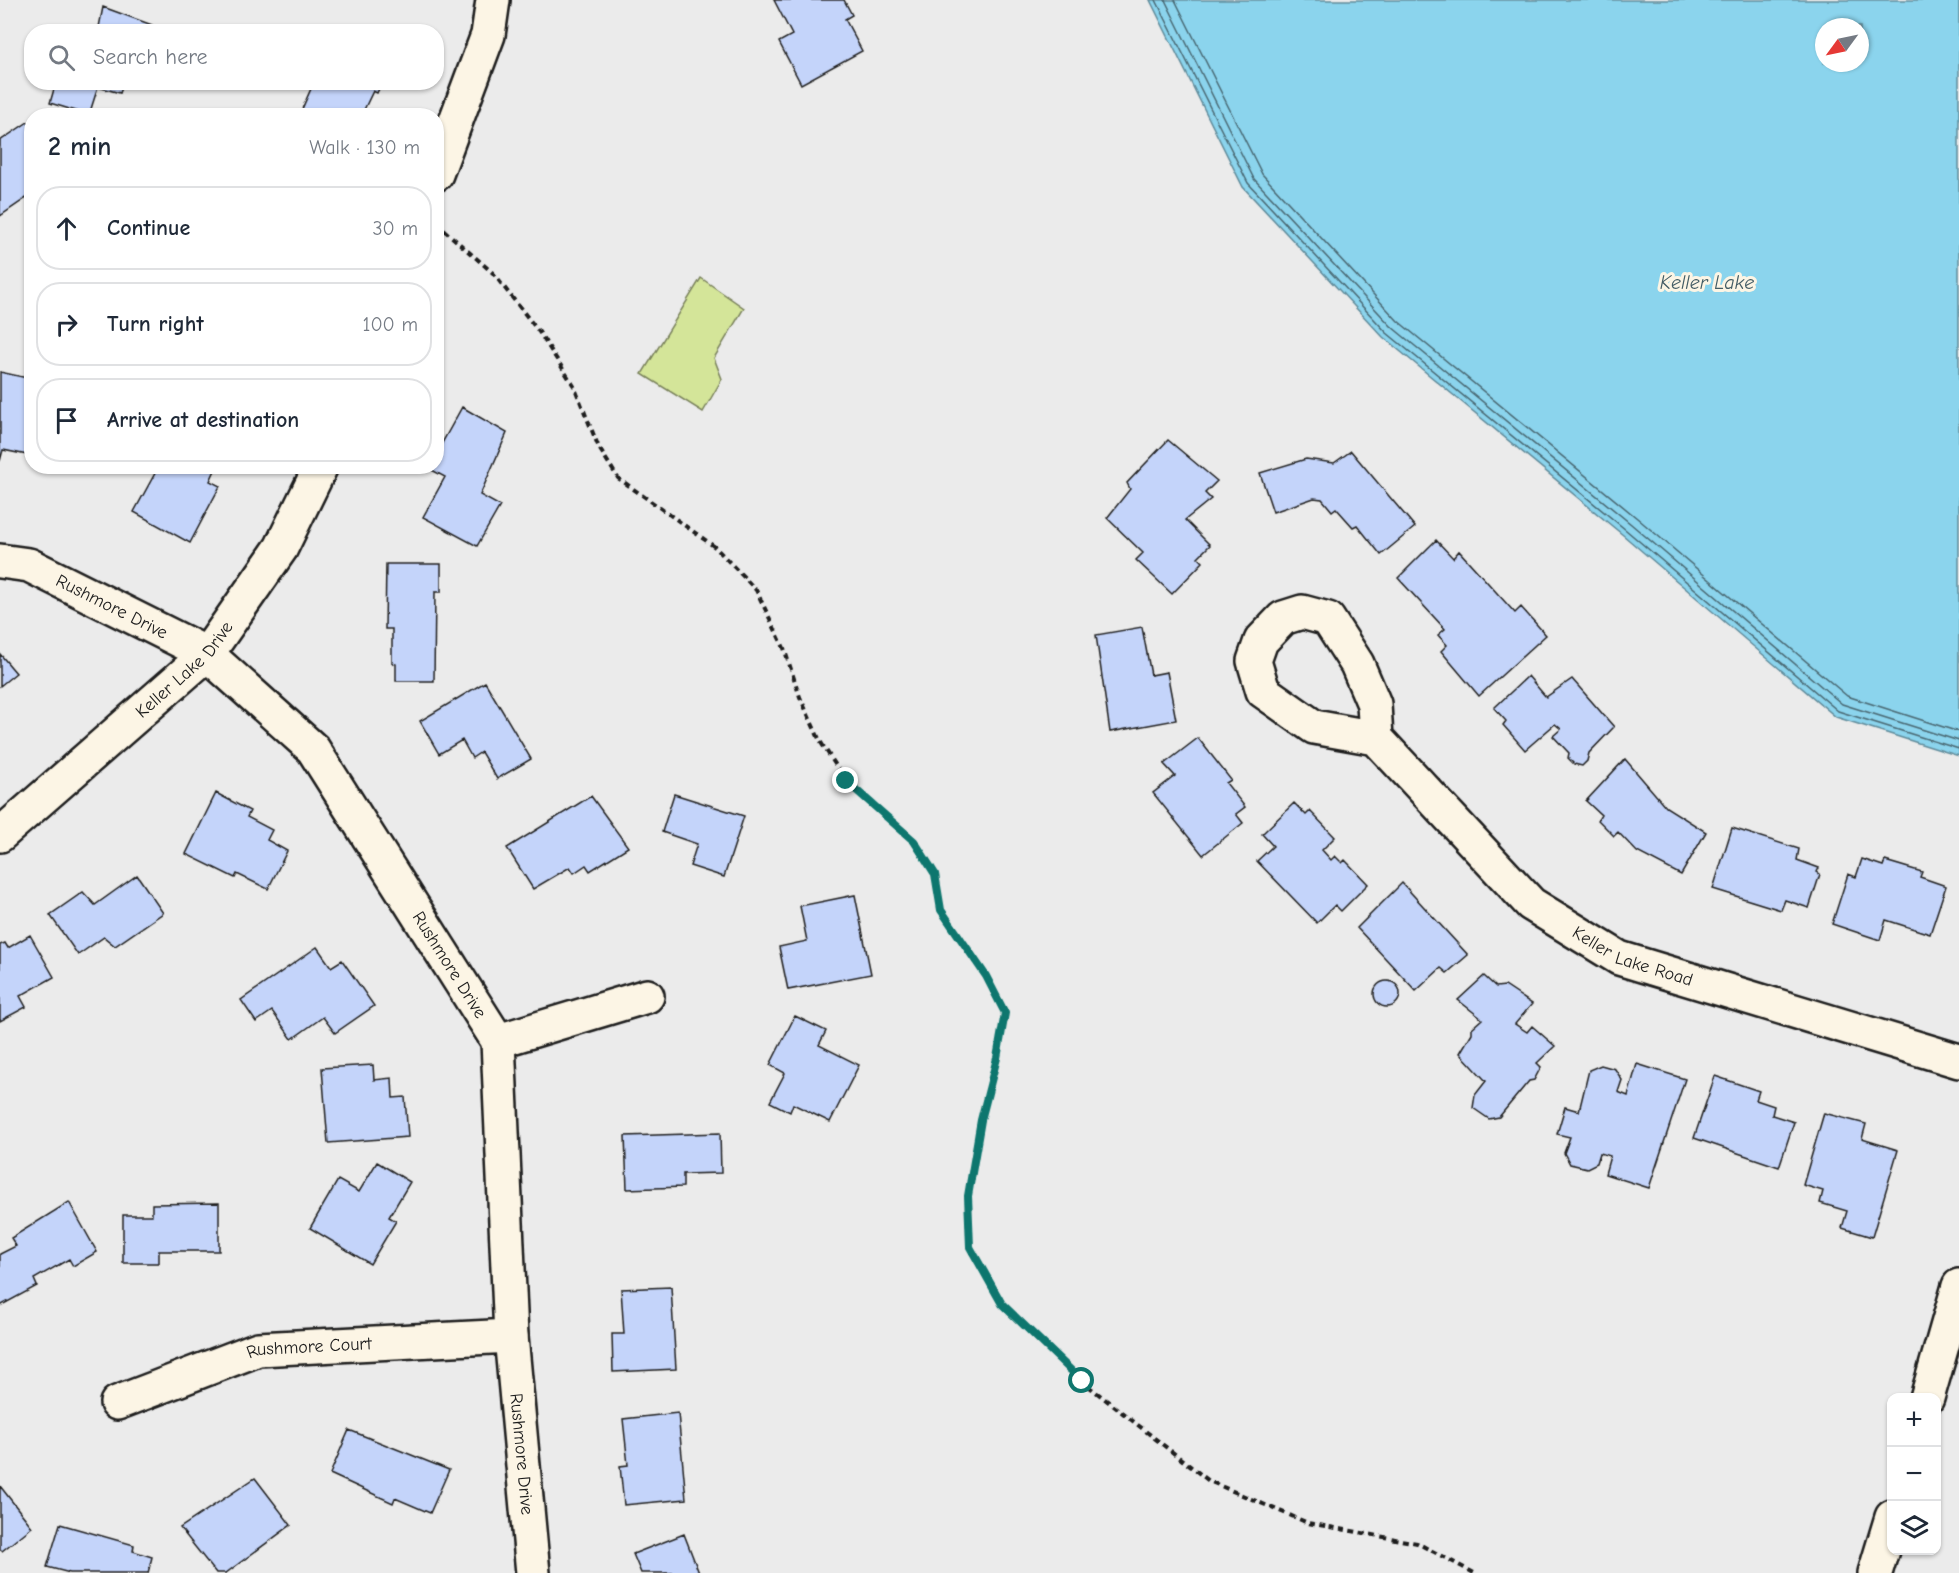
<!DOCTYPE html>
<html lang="en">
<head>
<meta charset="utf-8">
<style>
  body { margin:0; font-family:"Comic Neue",sans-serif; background:#f2f2f3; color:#1f2937 }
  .controls { position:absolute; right:18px; bottom:18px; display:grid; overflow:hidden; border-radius:12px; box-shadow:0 2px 4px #0004 }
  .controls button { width:54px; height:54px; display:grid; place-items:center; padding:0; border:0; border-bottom:2px solid #e0e1e3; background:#fff; color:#1f2937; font:30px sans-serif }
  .compass { position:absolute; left:1815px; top:18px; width:54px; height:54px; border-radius:50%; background:#fff; box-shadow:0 2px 4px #0004; rotate:237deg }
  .stop { position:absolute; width:18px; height:18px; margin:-14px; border:4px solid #0f766e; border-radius:50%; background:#fff }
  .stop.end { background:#0f766e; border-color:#fff; box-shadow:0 2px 6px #0008 }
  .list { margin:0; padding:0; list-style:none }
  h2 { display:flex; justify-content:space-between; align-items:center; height:78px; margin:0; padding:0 24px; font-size:26px }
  h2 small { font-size:20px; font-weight:400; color:#747a83 }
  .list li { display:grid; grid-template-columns:39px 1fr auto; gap:18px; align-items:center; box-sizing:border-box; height:84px; margin:0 12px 12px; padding:0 12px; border:2px solid #e0e1e3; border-radius:24px }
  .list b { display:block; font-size:22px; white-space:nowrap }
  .list em { font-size:20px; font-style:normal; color:#747a83 }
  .icon { flex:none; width:33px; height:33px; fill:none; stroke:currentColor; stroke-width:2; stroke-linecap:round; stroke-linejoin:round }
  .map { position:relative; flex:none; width:1959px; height:1573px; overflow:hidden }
  .search { position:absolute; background:#fff; box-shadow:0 2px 4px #0004; left:24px; top:24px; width:420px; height:66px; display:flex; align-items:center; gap:15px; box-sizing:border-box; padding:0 21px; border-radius:24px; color:#747a83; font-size:22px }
  .panel { position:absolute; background:#fff; box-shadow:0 2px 4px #0004; left:24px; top:108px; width:420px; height:366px; border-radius:24px }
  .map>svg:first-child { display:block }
</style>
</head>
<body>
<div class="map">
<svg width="1959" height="1573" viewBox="0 0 1959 1573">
  <rect width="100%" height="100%" fill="#ebebeb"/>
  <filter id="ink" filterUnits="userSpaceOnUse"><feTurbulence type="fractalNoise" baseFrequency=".0167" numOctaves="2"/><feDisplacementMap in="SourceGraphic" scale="12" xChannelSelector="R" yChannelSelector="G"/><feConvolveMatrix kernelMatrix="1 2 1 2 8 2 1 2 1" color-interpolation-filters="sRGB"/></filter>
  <g filter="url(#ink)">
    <path fill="#d4e599" stroke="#78805a" stroke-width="1.5" d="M701,278L744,308L714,358L722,379L703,412L642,374Z"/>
    <path fill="#8bd4ed" stroke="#5f8a99" stroke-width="1.5" fill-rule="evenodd" d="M1150,0H1959V756L1836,717L1623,535L1383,337L1243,187ZM1824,27H1860V63H1824Z"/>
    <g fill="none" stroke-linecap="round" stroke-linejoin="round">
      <path stroke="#486670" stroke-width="1.5" d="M1156,0L1248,183L1387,333L1626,530L1838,711L1959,749
        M1165,0L1254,179L1392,327L1631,524L1842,704L1959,741
        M1175,0L1262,174L1398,321L1637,518L1847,696L1959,732"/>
    </g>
    <path fill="#c4d4fa" stroke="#1c1c1c" stroke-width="1.5" d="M774,0H844L852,15L845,19L862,51L801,84L779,42L792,35Z
      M103,7L152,25L150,32H98Z
      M56,82H124L120,93L98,87L89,115L50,103Z
      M314,82H382L377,93L373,91L361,116H314L302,109Z
      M28,122L32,128V194L0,216V141Z
      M0,372L32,379V456L3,450L0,461Z
      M462,407L507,433L480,495L500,506L477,546L423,517L445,477L428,468L436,466V454Z
      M1168,440L1217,481L1205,493L1211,499L1185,520L1210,545L1198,557L1203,562L1172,594L1136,560L1143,553L1107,518L1130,489L1127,483Z
      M1351,451L1415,527L1381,555L1357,525L1353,527L1336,508L1332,511L1322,499L1314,498L1273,512L1260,473L1306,459L1334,463Z
      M159,466H217L210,481L220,486L190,543L134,512Z
      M1436,540L1453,558L1459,551L1515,613L1521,607L1546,635L1479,696L1441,651L1447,645L1438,635L1445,629L1398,578Z
      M386,564H441V592H435L434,681H396V664L392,663V629H385Z
      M1142,627L1151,675L1167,672L1176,720L1110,732L1096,635Z
      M0,654L16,673L0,686Z
      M1528,676L1546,697L1572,679L1614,727L1589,753L1587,761L1582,766L1574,764L1568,758L1569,753L1553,736L1561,729L1555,724L1525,750L1503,725L1506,721L1494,708Z
      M485,682L531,759L497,779L481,752L472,758L462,740L439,754L420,721Z
      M1198,738L1231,780L1226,783L1245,807L1236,814L1243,823L1203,855L1153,793L1175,776L1164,764Z
      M1625,759L1666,807L1706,832L1681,875L1637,852L1618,832L1614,836L1598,820L1601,815L1586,801Z
      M216,793L250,811L247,817L272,830L267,840L287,851L268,889L237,874L235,878L186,854Z
      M674,794L744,816L724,877L690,866L697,844L662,832Z
      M591,796L628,847L590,871L586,865L574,873L570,867L533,889L507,848Z
      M1294,803L1306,815L1310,811L1335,837L1322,850L1331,860L1335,856L1342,863L1345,860L1368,884L1341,911L1335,905L1317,923L1257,861L1273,846L1262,834Z
      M1732,828L1799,849L1797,860L1819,868L1817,872L1820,874L1809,908L1785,900L1781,910L1713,889Z
      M1862,859L1883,866L1885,861L1922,872L1920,877L1946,886L1930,934L1886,920L1880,940L1832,924L1848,874L1856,877Z
      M137,875L163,913L115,946L104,937L78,955L50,915L83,892L95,905Z
      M1402,883L1468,955L1447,973L1441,968L1416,991L1357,928Z
      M855,895L871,974L788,990L779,947L807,941L800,906Z
      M30,935L54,977L20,996L26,1007L0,1021V945L5,943L8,948Z
      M317,947L331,967L342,960L374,1006L335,1033L323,1017L292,1039L272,1011L256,1022L241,1000Z
      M1484,976L1496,987L1505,986L1532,1004L1515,1024L1527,1032L1532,1026L1555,1046L1537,1063L1541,1067L1534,1080L1529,1081L1499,1117L1489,1119L1473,1108L1475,1095L1486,1081L1460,1053L1472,1033V1028L1482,1019L1458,1000Z
      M1374 994a13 13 0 1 1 26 0a13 13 0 1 1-26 0Z
      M795,1016L826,1031L819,1045L859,1065L830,1122L793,1104L790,1112L770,1102L785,1073L770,1065Z
      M1637,1064L1685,1079L1649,1188L1605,1174L1610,1156L1600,1153L1597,1163L1587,1168L1570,1164L1564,1153L1570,1137L1557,1134L1565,1107L1579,1111L1589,1070L1601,1065L1615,1069L1622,1080L1618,1092L1628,1096Z
      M373,1065L374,1080L392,1078L393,1098L405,1097L408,1137L328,1143L322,1068Z
      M1715,1076L1759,1091L1756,1100L1774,1106L1772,1115L1794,1122L1779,1167L1694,1138Z
      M1824,1113L1866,1124L1862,1139L1898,1150L1872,1237L1842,1228L1847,1211L1820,1203L1823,1191L1803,1185Z
      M720,1133L721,1173L683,1174V1187L627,1189L625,1136Z
      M377,1162L410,1182L389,1217L396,1221L370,1264L310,1228L338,1180L359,1192Z
      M69,1202L97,1252L73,1266L69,1259L34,1279L37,1286L0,1306V1254L16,1246L11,1238Z
      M219,1203V1251H159V1263H123V1215H152V1204Z
      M671,1287L676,1369L613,1372L612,1334H624L621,1289Z
      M678,1413L686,1499L624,1505L620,1466L628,1465L623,1419Z
      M349,1430L449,1470L430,1513L395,1498L393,1503L330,1474Z
      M255,1478L291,1525L226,1573H216L180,1528Z
      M0,1486L32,1527L2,1551L0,1549Z
      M60,1524L134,1545L133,1551L152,1557L148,1573H70L47,1567Z
      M684,1534L699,1573H641L633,1554Z"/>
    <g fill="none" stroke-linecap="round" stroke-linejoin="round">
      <g stroke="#1c1c1c" stroke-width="38">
        <g id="minor">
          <path d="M436,174L488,35L493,0"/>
          <path id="s1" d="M0,561L29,565L207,654L313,749L498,1041L511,1336L533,1573"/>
          <path id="s2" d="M1376,738L1314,727L1263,691L1254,661L1261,641L1283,618L1302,612L1328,619L1357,664L1374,704L1376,738L1531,904L1619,958L1959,1061"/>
          <path id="s3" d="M0,835L207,654L281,548L321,466"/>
          <path d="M498,1041L647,996"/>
          <path d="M1927,1398L1959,1286"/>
          <path id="s4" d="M117,1403L258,1349L511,1336"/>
          <path d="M1875,1573L1892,1517"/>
        </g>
      </g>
      <path stroke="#1c1c1c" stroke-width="4" stroke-dasharray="6 4.5" stroke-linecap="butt" d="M436,223L493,273L539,332L574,386L599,448L618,478L715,547L756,590L784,648L800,697L820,741L846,781L914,841L935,874L941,910L986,976L1005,1013L997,1058L981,1120L968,1196L970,1247L1002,1304L1082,1381L1209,1481L1308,1523L1417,1543L1474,1573"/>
      <use href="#minor" stroke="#fcf5e5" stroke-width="33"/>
    </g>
  </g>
  <g fill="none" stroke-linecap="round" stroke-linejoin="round" filter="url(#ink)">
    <path stroke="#0f766e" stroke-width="8" d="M846,781L914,841L935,874L941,910L986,976L1005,1013L997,1058L981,1120L968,1196L970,1247L1002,1304L1082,1381"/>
  </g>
  <g text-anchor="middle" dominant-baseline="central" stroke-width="6" stroke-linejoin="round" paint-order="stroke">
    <g font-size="18" fill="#1c1c1c" stroke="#fcf5e5">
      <text stroke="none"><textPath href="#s1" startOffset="122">Rushmore Drive</textPath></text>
      <text stroke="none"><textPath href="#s3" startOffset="248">Keller Lake Drive</textPath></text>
      <text stroke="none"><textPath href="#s2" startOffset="730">Keller Lake Road</textPath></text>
      <text stroke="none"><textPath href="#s1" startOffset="626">Rushmore Drive</textPath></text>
      <text stroke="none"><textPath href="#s4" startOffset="202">Rushmore Court</textPath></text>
      <text stroke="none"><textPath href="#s1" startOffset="1130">Rushmore Drive</textPath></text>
    </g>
    <g font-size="20" font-style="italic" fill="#435c65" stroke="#fcf5e5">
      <text x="1707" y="282">Keller Lake</text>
    </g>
  </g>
</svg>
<div class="controls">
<button>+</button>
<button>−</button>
<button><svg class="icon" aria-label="layers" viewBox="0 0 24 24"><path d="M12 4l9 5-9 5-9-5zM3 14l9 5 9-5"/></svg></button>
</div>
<svg class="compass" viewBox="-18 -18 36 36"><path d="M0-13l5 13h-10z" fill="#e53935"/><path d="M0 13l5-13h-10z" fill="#747a83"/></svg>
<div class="stop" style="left:1082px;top:1381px"></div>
<div class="stop end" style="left:846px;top:781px"></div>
<div class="search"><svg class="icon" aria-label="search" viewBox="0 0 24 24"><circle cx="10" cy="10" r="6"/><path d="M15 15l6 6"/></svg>Search here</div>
<section class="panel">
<h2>2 min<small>Walk · 130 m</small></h2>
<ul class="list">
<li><svg class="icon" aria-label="ahead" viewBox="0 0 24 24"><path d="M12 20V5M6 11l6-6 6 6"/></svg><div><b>Continue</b></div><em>30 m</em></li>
<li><svg class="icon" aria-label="right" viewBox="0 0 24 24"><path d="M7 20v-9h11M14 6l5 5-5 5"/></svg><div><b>Turn right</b></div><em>100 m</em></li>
<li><svg class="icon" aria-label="arrive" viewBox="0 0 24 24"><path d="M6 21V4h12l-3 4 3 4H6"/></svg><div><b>Arrive at destination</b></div></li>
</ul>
</section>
</div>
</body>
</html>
